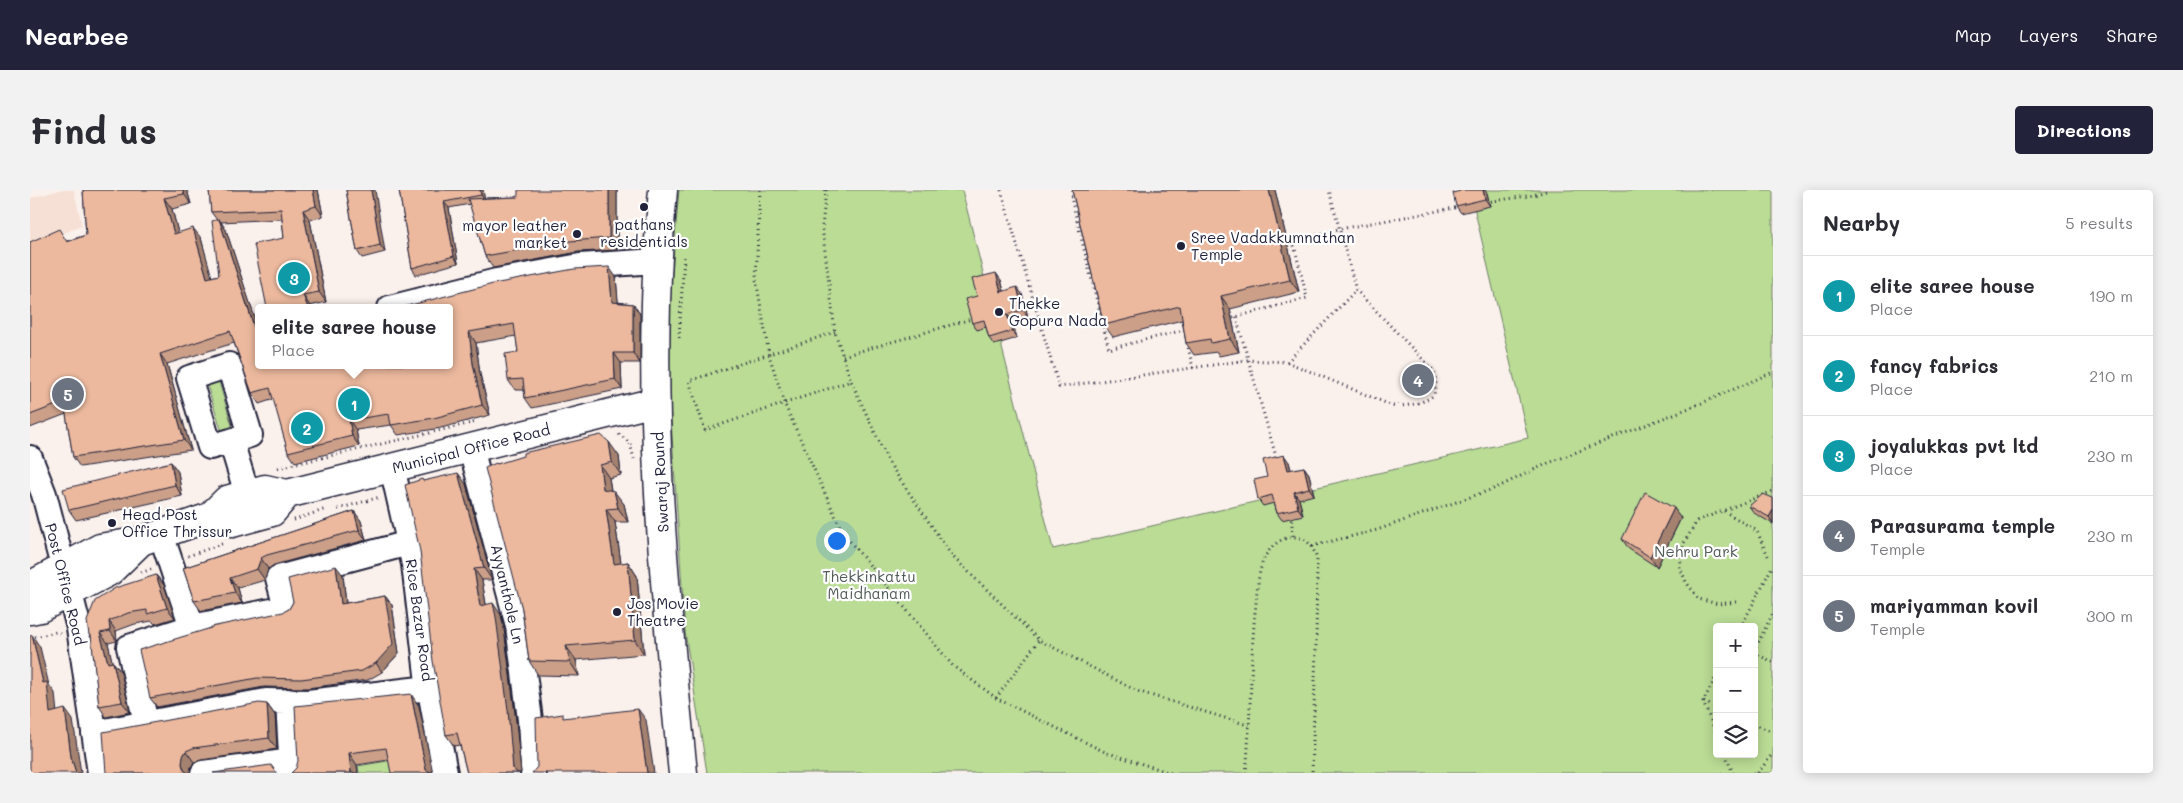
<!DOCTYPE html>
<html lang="en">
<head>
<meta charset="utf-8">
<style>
  body { margin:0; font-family:Mali,sans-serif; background:#f2f2f3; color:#2b2b33 }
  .controls { position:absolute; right:15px; bottom:15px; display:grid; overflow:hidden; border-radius:5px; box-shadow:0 2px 12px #0003 }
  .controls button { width:45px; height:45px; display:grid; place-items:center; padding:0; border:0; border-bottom:1px solid #e1e1e2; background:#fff; color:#2b2b33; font:25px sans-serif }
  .you { position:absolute; left:806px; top:350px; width:18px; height:18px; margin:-12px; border:4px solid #fff; border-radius:50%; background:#1a73e8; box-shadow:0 0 0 8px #1a73e833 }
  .badge { display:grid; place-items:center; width:32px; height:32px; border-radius:50%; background:#22223b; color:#fff; font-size:16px; font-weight:700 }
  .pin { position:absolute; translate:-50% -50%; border:2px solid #fff; box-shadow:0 1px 5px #0006 }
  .popup { position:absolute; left:225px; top:114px; width:198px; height:65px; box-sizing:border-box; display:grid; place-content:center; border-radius:5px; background:#fff; filter:drop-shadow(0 1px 4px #0005); font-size:16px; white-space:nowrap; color:#7c7c81 }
  .popup b { font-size:19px; color:#2b2b33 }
  .popup::after { content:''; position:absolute; left:50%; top:100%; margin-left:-10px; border:10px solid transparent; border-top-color:#fff }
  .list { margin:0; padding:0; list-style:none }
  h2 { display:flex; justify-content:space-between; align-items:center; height:65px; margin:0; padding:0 20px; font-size:21px }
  h2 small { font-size:16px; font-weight:400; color:#7c7c81 }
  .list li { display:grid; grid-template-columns:32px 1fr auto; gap:15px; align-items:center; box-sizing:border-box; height:80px; padding:0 20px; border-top:1px solid #e1e1e2 }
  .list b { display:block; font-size:19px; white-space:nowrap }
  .list p { margin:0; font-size:16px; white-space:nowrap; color:#7c7c81 }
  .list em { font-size:16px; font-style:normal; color:#7c7c81 }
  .icon { flex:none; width:28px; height:28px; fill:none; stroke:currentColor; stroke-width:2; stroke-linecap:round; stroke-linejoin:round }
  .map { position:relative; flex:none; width:1743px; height:583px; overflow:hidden; border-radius:5px }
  header { display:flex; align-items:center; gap:30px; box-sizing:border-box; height:70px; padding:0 25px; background:#22223b; color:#fff }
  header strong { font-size:24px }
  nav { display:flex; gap:28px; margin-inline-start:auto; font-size:18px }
  .intro { display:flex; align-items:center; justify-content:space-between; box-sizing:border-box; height:120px; padding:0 30px }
  h1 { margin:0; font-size:35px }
  .button { padding:12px 22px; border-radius:5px; background:#22223b; color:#fff; font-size:18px; font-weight:700 }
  main { display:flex; gap:30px; padding:0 30px }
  aside { flex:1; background:#fff; border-radius:5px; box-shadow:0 2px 12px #0003 }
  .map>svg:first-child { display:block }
</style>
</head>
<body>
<header>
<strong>Nearbee</strong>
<nav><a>Map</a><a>Layers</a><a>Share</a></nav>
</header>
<div class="intro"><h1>Find us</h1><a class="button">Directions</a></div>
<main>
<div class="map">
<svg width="1743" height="583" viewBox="0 0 1743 583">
  <rect width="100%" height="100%" fill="#fbf1ec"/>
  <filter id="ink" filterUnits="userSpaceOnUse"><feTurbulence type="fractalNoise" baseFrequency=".02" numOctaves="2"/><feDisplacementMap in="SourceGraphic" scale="10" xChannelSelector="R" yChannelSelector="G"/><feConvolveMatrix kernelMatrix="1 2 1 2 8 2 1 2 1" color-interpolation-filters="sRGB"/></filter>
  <g filter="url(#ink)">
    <path fill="#f6e0d5" d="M30,0H44L52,36L0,56V8Z"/>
    <path fill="#badc95" stroke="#6e7f68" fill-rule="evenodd" d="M649,0H932L1023,359L1498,248L1440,0H1743V583H677L655,442L636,154ZM1687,437H1724V564H1687Z
      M189,192L203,239L192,242L177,195Z
      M363,570L365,580L408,572L410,583H329L328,576Z"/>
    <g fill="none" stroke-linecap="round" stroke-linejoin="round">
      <g stroke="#22223b" stroke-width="28">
        <path id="minor" d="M360,118L467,91L550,76L627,71
          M201,251L220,245L199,175L159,188L180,257L201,251L217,304
          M441,258L488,436L500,530L503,583
          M0,268L14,304L49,438L70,583
          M362,277L384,374L397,484L415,583
          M162,437L256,418L248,388L379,353
          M258,511L262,583
          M116,533L99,457L162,437L131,344
          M64,543L236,511L278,512L399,498
          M173,583L262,571"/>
      </g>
      <g stroke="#22223b" stroke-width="31">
        <path id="major" d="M633,0C614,192 633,391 653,583
          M180,327L197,310L235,299L257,304
          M0,396L70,358L111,351
          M0,420L10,418L80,381L111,351L180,327L202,333L242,322L257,304L625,212"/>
      </g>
      <path stroke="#22223b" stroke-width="3" stroke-dasharray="1 4" stroke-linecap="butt" d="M730,0L726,89L739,165L755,215L813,343L923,476L966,508L1075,562L1141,583
        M796,0L792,37L805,142L821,191L859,273L922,366L1009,450L1107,501L1221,536
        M971,0L1029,197L1217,170L1257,172L1363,216C1379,216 1392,214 1404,205L1406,192L1404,181L1326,100L1299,0
        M1047,6L1041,7L1079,159L1158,139
        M1456,12L1504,5L1519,0
        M992,116L1004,112
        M1206,127L1247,270
        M1198,129L1277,108L1263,51L1309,39L1430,17
        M805,142L659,191L675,240L821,191
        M649,148L654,66
        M1157,153L1163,178
        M813,166L945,128
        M1257,172L1326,100
        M589,244L600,253L604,269
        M248,278L446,232
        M308,319L350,307
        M1694,321L1727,341L1738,366
        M1261,325L1263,346
        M264,330L296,319
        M1282,356L1347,340L1466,298L1516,274L1672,213L1743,182
        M158,366L194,353
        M111,383L124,378
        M1706,412L1688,414L1669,409L1656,392L1650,377L1654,353L1667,331L1743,301
        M1711,437L1743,375
        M0,448L26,442L31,444
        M1724,461L1743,423
        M1724,463L1743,472
        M1687,485L1673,512L1687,545
        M966,508L1009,450
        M1674,512L1687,518
        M1724,534L1743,542
        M1695,564L1703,583
        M1216,583C1221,530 1220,476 1225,423C1227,407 1227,389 1232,374C1236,360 1250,346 1265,347C1279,348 1283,358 1287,369L1286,459L1282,583
        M1728,583L1743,563"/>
      <use href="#minor" stroke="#fff" stroke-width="24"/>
      <use href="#major" stroke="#fff" stroke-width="28"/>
    </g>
    <path fill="#cb9f88" stroke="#22223b" d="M53,0H157L161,14L142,19L148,43L171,48L181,87L189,85L187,30L181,22L179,0H288L293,26L280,30L296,112L280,116L281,118H237L254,48L252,29L191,32L196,40L229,141V175H419V118L586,87L588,112L603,114L610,124V173H591L592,199L502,218L495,208L494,200H485L478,190L488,162L486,146L446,153L450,184L460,225L411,238L368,245L361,235L326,240L329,256L265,272L258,262L244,209L229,214L222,203L204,153L137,174L161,260L50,277L43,267L36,224L0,238V52L37,51L56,45Z
      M316,0L355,62L332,68L327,61Z
      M369,0H453L454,8L488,7L587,0V60L548,62L463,78L455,66L440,14L419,18L428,73L386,85L382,78Z
      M1042,0H1245L1269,102L1200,119L1209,162L1189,166L1187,162L1164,165L1156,153L1152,130L1083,147L1074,135Z
      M1430,0H1455L1457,3L1460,16L1431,23L1426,16Z
      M971,90L974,101L992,104L998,127L982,131L987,148L964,155L959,148L956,137L947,140L942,133L947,106Z
      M589,266L591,285L579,288L581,300L594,314L598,332H585L591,373L598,372L607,386L614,464L546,470L549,486L508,485L499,471L492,419L467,274Z
      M141,272L148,282L152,306L46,330L39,320Z
      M1259,272L1261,280L1274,277L1279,284L1284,305L1269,309L1273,325L1252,330L1247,323L1244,313L1233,316L1228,309L1237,287Z
      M393,291L436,294L462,390H452L456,414L471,425L474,439L486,531L491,583H437L430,555L424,556L416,545Z
      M1743,308V334L1724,323L1719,316Z
      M324,321L331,331L336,350L244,375L238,379L235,390L208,398L212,413L171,421L164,411L153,378Z
      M1651,328L1627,377L1599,359L1592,349Z
      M126,385L134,395L145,428L125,434L122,431L105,434L86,441L87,451L78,453L82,472H83L91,482L100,522L76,527L69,516L62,449L59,445Z
      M313,385L316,413L355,406L362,415L369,463L352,482L338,490L277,498L234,497L127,517L120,508L259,419L263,412Z
      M237,514L245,525L247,559L171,570L164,572L161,577L160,583H76Z
      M389,516L359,570L327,575L328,583H261Z"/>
    <path fill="#a5826f" stroke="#22223b" d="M153,0H157L161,14L154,4Z
      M283,0H288L293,26L286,16Z
      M341,0H345L355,62L350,55Z
      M450,0H453L455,11L451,5Z
      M579,0H587V60L579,48Z
      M1239,0H1245L1269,102L1260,90Z
      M1453,0H1455L1457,3L1460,16L1455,9Z
      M134,8L142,19L151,54L144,44Z
      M414,12L419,18L428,73L424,66Z
      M273,20L280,30L296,112L289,102Z
      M189,29L196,40L229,141V151Z
      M163,38L171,48L185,98L177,88Z
      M579,77L586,87L589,122L582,112Z
      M966,83L971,90L976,109L971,102Z
      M987,97L992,104L998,127L993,120Z
      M273,105L280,116L281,118H278Z
      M1191,106L1200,119L1209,162L1200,149Z
      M603,114L610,124V173L603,163Z
      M977,124L982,131L987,148L982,141Z
      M439,142L446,153L450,184L460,225L452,215L443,174Z
      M584,163L591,173L592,199L585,189Z
      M130,164L137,174L161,260L154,250Z
      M319,230L326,240L329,256L322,246Z
      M579,252L589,266L591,285L582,272Z
      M1254,265L1259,272L1263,288L1258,280Z
      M141,272L148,282L152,306L145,295Z
      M570,275L579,288L583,313L573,299Z
      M1274,277L1279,284L1284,305L1279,298Z
      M428,283L436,294L462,390L454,378Z
      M584,301L594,314L598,332L588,318Z
      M1264,302L1269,309L1273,325L1268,318Z
      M1644,318L1651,328L1627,377L1620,367Z
      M576,319L585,332L593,387L584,374Z
      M1743,320V333L1739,327Z
      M324,321L331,331L336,350L329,340Z
      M231,368L238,379L235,390L227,379Z
      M598,372L607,386L614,464L605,450Z
      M306,376L313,385L317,424L311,414Z
      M444,379L452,390L458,427L450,416Z
      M126,385L134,395L145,428L137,418Z
      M200,388L208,398L212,413L205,403Z
      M355,406L362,415L369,463L352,482L346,473Z
      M463,413L471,425L474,439L486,531L491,583H486L483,579Z
      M79,431L86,441L87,451L80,441Z
      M70,443L78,453L85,484L78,473Z
      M2,445L10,457L19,495L25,503L28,535L20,523Z
      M536,456L546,470L549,486L540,472Z
      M83,472L91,482L100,522L92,512Z
      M381,504L389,516L403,583L396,580Z
      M237,514L245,525L247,559L239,548Z
      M35,519L43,530L51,583H46L41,567Z
      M608,519L616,530L624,583H617Z
      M156,561L164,572L161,577L160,583H156L152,574L153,566Z
      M319,563L327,575L328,583H321Z"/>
    <path fill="#ecb99e" stroke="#22223b" d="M53,0H153L154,4L134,8L144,44L163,38L177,88L189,85L182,31L189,29L228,149H229V175H419V118H369L463,94L544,79L579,77L582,112L603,114V163H584L585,189L495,208L493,189L478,190L475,164L488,162L484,134L439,142L443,174L452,215L404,228L361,235L359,224L319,230L322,246L258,262L240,198L222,203L200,141L130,164L154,250L43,267L34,212L0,225V52L29,39L37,52L56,45Z
      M179,0H283L286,16L273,20L289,102L273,105L278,118H237L224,54L254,48L251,19L181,22Z
      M316,0H341L350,55L327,61Z
      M369,0H450L451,5L414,12L424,66L382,78Z
      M488,0H579V48L540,51L455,66L438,9L488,7Z
      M1042,0H1239L1260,90L1191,106L1200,149L1181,153L1180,149L1156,153L1150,116L1074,135Z
      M1430,0H1453L1455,9L1426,16L1423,3L1430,1Z
      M966,83L971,102L987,97L993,120L977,124L982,141L959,148L954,130L942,133L935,109L947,106L942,89Z
      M571,245L579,252L582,272L570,275L573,299L584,301L588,318L576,319L584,374L598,372L605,450L536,456L540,472L499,471L492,419L455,278L466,273L467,274L493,266V263Z
      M1254,265L1258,280L1274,277L1279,298L1264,302L1268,318L1247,323L1242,305L1228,309L1224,290L1237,287L1233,270Z
      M141,272L145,295L39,320L33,299Z
      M428,283L454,378L444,379L450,416L463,413L466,427L478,520L483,579L488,583H437L427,543L416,545L403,471L390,361L375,295L392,289L393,291Z
      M1615,302L1644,318L1620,367L1592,349Z
      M1733,304L1743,308V320L1739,327L1719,316Z
      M324,321L329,340L237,365L231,368L227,379L200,388L205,403L164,411L153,378Z
      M306,376L311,414L355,406L363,454L346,473L332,481L271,489L227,488L120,508L109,460L181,438V437L253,422L259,419L263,412L258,389Z
      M126,385L137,418L117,424V420L98,423L79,431L80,441L70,443L78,473L83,472L92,512L69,516L61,445H59L57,431L65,411L85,398Z
      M2,445L13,493L17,492L20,523L35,519L41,567L46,583H0V446Z
      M381,504L396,580L402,583H361L356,558L319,563L321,583H261L266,578L268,571L265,516Z
      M229,513L237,514L239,548L163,558L156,561L153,566L152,574L154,580L158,583H76L73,542Z
      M608,519L617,583H502L507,577L506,528L533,524V528Z
      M241,575L247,583H183Z"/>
  </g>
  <g fill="#22223b" stroke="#fff" stroke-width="2">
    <circle cx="614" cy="17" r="5"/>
    <circle cx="547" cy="44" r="5"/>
    <circle cx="1151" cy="56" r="5"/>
    <circle cx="969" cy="122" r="5"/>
    <circle cx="82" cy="333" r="5"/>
    <circle cx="587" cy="422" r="5"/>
  </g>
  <g text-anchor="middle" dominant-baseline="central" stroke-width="4.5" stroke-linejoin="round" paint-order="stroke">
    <g font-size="15" fill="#22223b" stroke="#fff" text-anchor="start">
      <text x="614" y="34" text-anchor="middle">pathans<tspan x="614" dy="17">residentials</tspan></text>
      <text x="537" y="35" text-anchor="end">mayor leather<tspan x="537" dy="17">market</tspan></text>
      <text x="1161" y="47">Sree Vadakkumnathan<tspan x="1161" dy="17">Temple</tspan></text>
      <text x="979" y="113">Thekke<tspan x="979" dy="17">Gopura Nada</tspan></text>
      <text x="92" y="324">Head Post<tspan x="92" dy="17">Office Thrissur</tspan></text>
      <text x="597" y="413">Jos Movie<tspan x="597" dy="17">Theatre</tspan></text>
    </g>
    <g font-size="15" fill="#22223b" stroke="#fff">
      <text transform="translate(441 258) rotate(-14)">Municipal Office Road</text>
      <text transform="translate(630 292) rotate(-93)">Swaraj Round</text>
      <text transform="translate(36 394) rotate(76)">Post Office Road</text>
      <text transform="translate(478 404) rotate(77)">Ayyanthole Ln</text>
      <text transform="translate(390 430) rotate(82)">Rice Bazar Road</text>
    </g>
    <g font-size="15" fill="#505a56" stroke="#fff">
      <text x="1666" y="361">Nehru Park</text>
      <text x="839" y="386">Thekkinkattu<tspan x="839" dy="17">Maidhanam</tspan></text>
    </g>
  </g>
</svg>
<div class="controls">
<button>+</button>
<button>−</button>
<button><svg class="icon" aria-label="layers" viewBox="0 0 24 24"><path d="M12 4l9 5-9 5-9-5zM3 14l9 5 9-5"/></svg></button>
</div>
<div class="you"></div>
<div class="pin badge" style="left:324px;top:214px;background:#0f9aa8">1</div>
<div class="popup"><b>elite saree house</b>Place</div>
<div class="pin badge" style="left:277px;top:238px;background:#0f9aa8">2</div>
<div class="pin badge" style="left:264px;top:88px;background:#0f9aa8">3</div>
<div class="pin badge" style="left:1388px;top:190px;background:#6b7280">4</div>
<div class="pin badge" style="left:38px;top:204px;background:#6b7280">5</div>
</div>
<aside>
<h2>Nearby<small>5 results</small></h2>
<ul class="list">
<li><span class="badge" style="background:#0f9aa8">1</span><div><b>elite saree house</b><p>Place</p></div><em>190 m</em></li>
<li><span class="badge" style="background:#0f9aa8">2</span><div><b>fancy fabrics</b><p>Place</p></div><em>210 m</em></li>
<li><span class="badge" style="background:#0f9aa8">3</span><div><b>joyalukkas pvt ltd</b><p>Place</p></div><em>230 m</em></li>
<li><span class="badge" style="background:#6b7280">4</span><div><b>Parasurama temple</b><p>Temple</p></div><em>230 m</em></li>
<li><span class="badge" style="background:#6b7280">5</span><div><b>mariyamman kovil</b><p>Temple</p></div><em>300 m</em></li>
</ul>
</aside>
</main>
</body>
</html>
